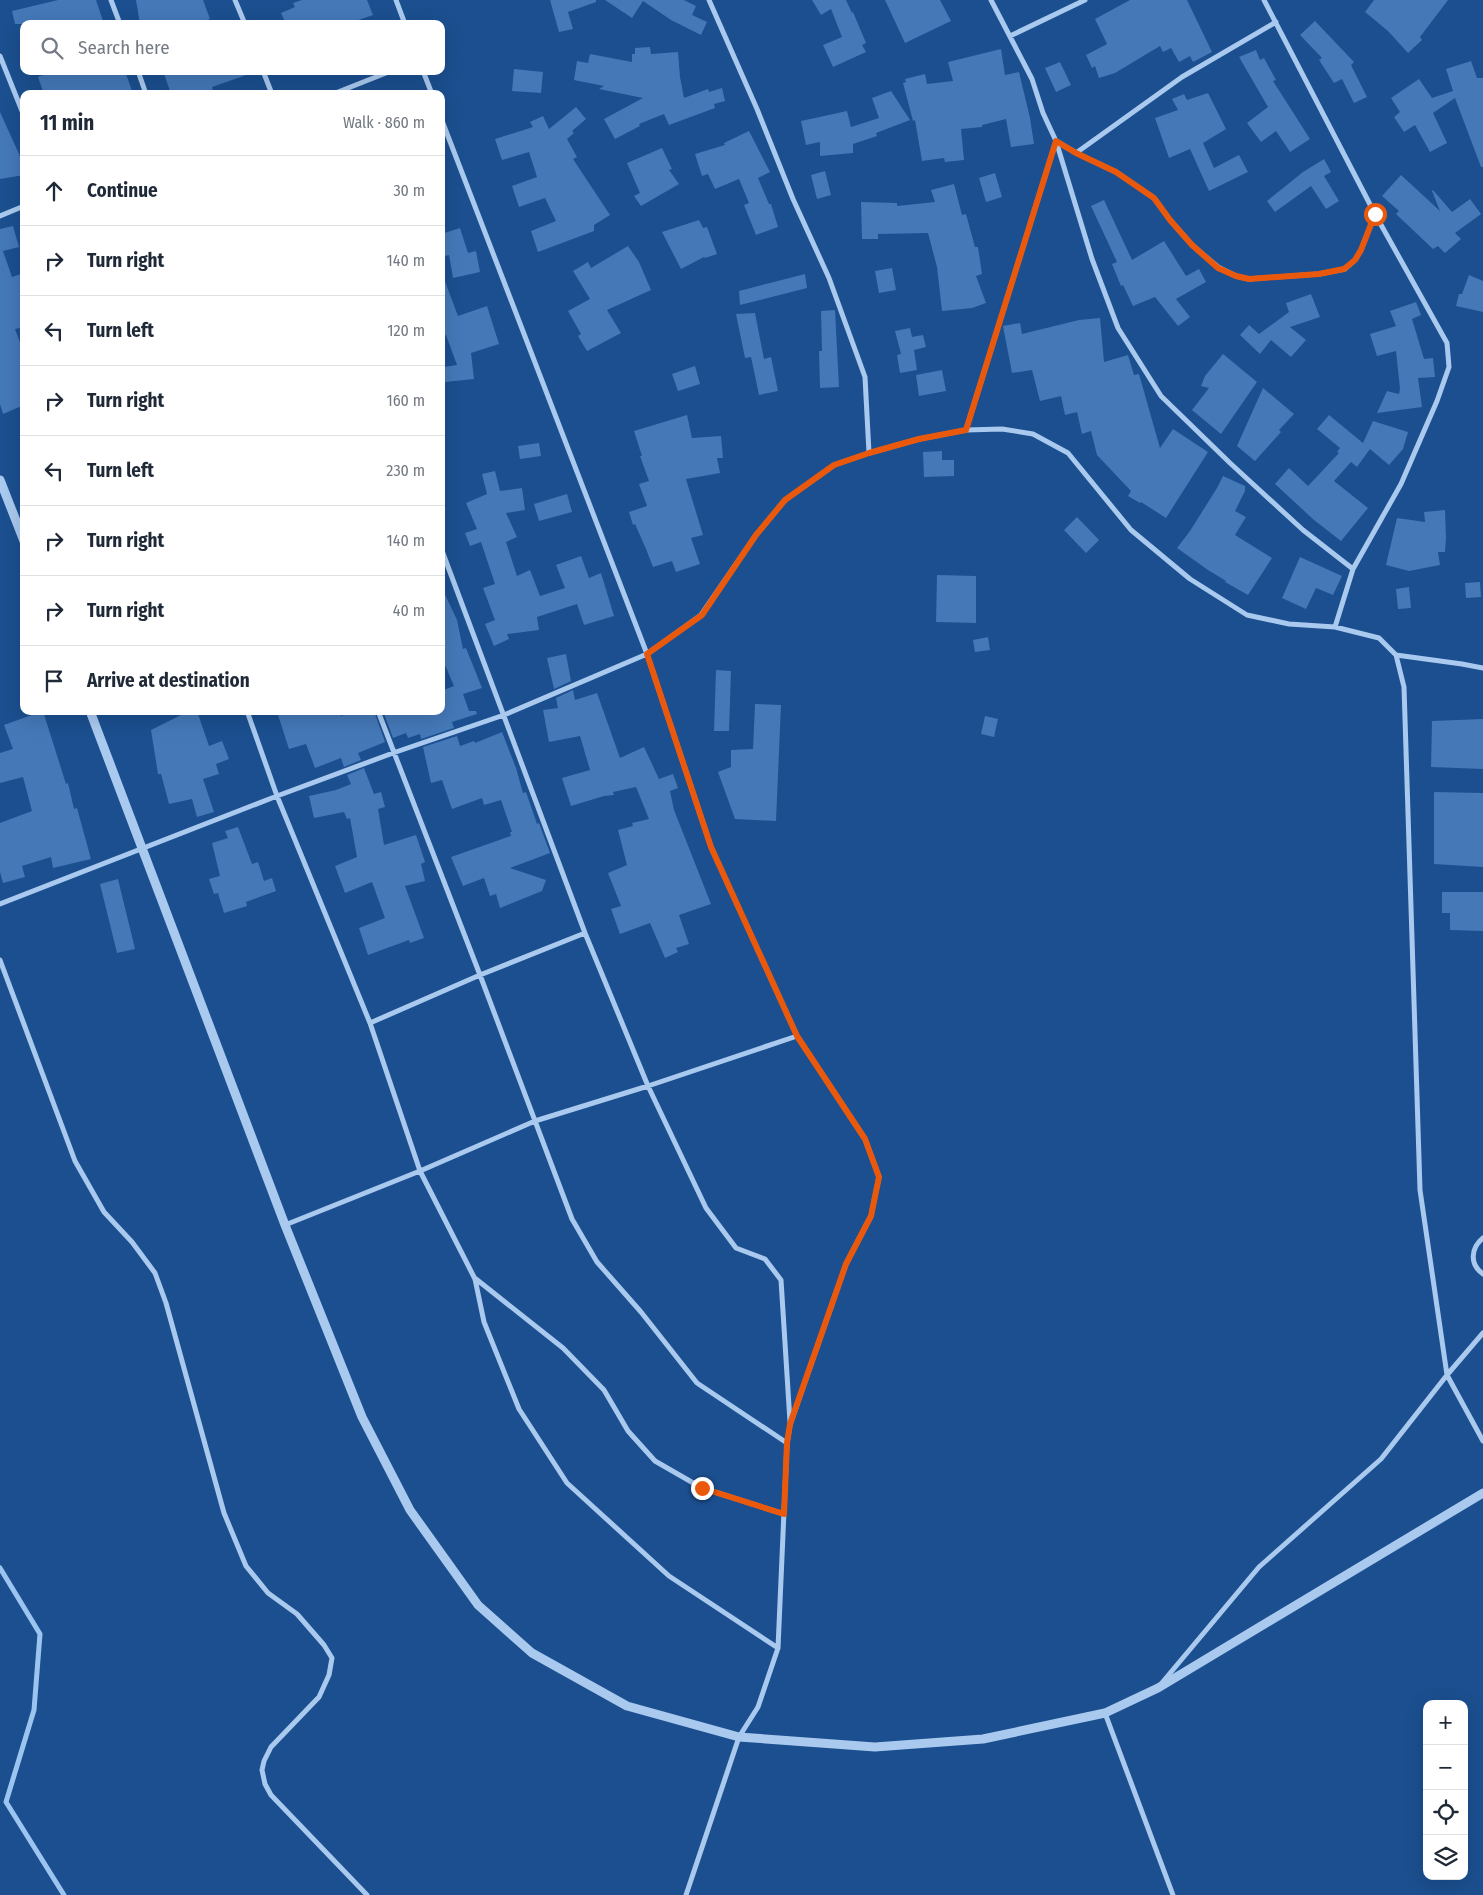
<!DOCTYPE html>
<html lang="en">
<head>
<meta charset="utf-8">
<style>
  body { margin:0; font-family:"Fira Sans Condensed",sans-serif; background:#f6f6f7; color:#1f2937 }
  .controls { position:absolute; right:15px; bottom:15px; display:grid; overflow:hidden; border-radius:10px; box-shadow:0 5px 20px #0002 }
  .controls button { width:45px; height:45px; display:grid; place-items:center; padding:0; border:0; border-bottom:1px solid #e0e1e3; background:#fff; color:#1f2937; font:25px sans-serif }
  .stop { position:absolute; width:15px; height:15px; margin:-11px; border:4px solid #ea580c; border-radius:50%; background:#fff }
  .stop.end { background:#ea580c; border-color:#fff; box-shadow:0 1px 5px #0008 }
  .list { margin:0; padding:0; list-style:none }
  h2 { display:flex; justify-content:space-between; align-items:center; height:65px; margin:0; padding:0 20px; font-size:21px }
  h2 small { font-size:16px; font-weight:400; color:#747a83 }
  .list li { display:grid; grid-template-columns:32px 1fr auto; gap:15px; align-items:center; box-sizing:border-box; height:70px; padding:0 20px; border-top:1px solid #e0e1e3 }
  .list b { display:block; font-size:19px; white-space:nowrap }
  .list em { font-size:16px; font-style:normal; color:#747a83 }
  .icon { flex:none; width:28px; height:28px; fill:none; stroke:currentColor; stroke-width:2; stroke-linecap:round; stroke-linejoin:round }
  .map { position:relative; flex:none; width:1483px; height:1895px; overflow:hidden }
  .search { position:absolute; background:#fff; box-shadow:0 5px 20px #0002; left:20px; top:20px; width:425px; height:55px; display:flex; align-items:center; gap:12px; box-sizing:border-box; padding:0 18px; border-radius:10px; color:#747a83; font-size:19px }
  .panel { position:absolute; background:#fff; box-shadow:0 5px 20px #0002; left:20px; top:90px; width:425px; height:625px; border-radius:10px }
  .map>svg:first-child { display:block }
</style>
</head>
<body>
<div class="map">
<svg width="1483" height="1895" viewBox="0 0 1483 1895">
  <rect width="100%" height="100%" fill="#1b4f8f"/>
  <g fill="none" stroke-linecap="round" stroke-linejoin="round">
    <path stroke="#9cc4f0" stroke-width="5" d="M0,1568L40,1634L34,1710L6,1802L64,1895"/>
  </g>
  <path fill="#4478b7" d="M58,0H96L104,24H15L12,11Z
    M136,0H203L210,19L207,20L208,24H140Z
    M302,0H367L373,15L347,24H286L281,13L295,7L293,3Z
    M550,0H596V2L568,12L573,29L559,32Z
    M605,0H684L696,6L692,15L707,22L701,35L671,20L643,1L632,18Z
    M812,0H846L852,13L853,12L866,43L862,45L866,52L833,67L823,45L842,37L831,9L821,15Z
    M885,0H940L951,21L905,43Z
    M1130,0H1187L1212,52L1193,62L1190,56L1179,62L1171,48L1163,52L1160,46L1115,73L1099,78L1095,66L1092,68L1086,55L1107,44L1095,19Z
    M1374,0H1448L1420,37L1422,40L1408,53L1388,31L1365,12Z
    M1315,21L1354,62L1351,65L1367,97L1354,103L1342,79L1334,83L1319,60L1322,58L1300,35Z
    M650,47L651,54L678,52L680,77L684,98L708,89L709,92L722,88L725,101L714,104L715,108L669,125L664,114L639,124L640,126L615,139L604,119L643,98L599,89L604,86L574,80L577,61L588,63L590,54L632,62V54H635V48Z
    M1001,49L1005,75L1019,72L1030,118L1034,144L1011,147L1006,119L982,125V127L961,129L964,160L945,162L944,158L922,161L915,120L913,121L903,83L906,82L905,79L925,74L927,84L953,81L948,62Z
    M1256,50L1260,60L1264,58L1276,80L1273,81L1310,139L1290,152L1276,131L1261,142L1247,123L1268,107L1239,57Z
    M1471,61L1477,78H1483V167H1481L1455,98L1433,113L1447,143L1430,152L1415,125L1404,132L1394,117L1400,112L1391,98L1419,79L1432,98L1453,91L1446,69Z
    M1060,62L1071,85L1056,92L1045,68Z
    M514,69L543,72L541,93L512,91Z
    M54,71H125L133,94H89L88,90L74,94H44L38,77Z
    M163,71H252V73L212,87L214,94H171Z
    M891,91L910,120L876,133L877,136L853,144V153L820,156V142L806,145L801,121L847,111L851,127L879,118L872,98Z
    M1208,93L1226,129L1203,143L1214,168L1239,155L1248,172L1209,191L1190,149L1169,158L1155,118L1178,110L1172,99L1184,94L1187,100Z
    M576,107L586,119L572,131L574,133L567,139L577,157L573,159L610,215L594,225V231L538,252L531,231L556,221L545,198L519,207L512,186L537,177L529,152L502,160L495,139L533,127L530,122L543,116L549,129Z
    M0,112L24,165V175L0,179Z
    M749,131L770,172L758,178L769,204H771L778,227L756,235L744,205L749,203L739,179L715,189L708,174L702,176L695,154L725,145L724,143Z
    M662,148L672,169L669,170L679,184L641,206L634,196L640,193L627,163Z
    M1324,159L1331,172L1324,176L1339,201L1326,209L1311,186L1275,212L1267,201L1303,172Z
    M825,171L831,195L817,199L811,175Z
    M995,173L1002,197L986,202L979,178Z
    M1401,175L1440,211L1432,191L1433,190L1452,212L1470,199L1481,214L1455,233L1461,239L1445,253L1438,246L1433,249L1396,214L1399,211L1382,196Z
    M954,184L962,215L966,214L975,247H978L982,274L976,276L986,303L972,308L942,311L937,267L928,233L878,234V239H862L861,202L897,203V206L935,202L931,190Z
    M1104,200L1132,260L1164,241L1186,276L1199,269L1206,282L1176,299L1190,317L1178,326L1155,297L1133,306L1123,285L1121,286L1112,264L1117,262L1091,206Z
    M699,220L703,228L707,227L717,254L705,258L704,257L681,269L662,232Z
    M13,226L19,247L3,251L12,277L24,273V296L21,297L24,309V327L15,329L24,353V405L3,414L0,404V229Z
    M460,228L468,253L476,251L480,272L453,278L449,255L441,257V234Z
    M628,246L639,262L651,290L607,310L621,333L587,351L578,336L581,334L568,311L590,299L573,271L588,262L591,268Z
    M892,268L896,290L879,293L875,271Z
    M805,274L807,288L740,305L739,291Z
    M1469,275L1483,281V312L1456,306L1459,294H1462Z
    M441,276H443L458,316L487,306L499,344L471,353L474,379L445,382L444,367L457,365L446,335L444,336L441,329Z
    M1311,294L1320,317L1290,327L1306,340L1291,357L1271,340L1260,354L1240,335L1249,325L1259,334L1289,312L1286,303Z
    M1416,302L1421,315L1412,319L1424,359L1433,358L1435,377L1418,378L1422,407L1377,413L1387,391L1399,394L1400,389L1396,351L1377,356L1370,334L1396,326L1390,311Z
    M835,310L839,387L820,388L819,351H822L821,311Z
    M755,313L764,359L771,357L778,391L759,395L751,357L745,358L736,314Z
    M1100,318L1104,362L1128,355L1134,375L1139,374L1160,448L1173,429L1208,452L1166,518L1141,502L1140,503L1128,496L1131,491L1097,455L1091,431L1082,434L1077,412L1065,415L1061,396L1040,401L1032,370L1012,373L1003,326L1020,323L1022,334L1079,320Z
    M910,328L912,337L923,335L926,347L914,350L917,370L900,373L897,355L901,354L895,331Z
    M1223,354L1257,382L1221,434L1192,410L1209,388L1201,386L1205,376Z
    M695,366L700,384L678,391L672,374Z
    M942,370L946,391L919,396L916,375Z
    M1263,388L1294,414L1279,430L1281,432L1255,461L1237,446Z
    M687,415L692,438L721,436L723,458H717L720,473L686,479L703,535L691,538L700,564L676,572L672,561L653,567L646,549L635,524L633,525L629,512L647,506L639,484L649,481L640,456H642L634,431Z
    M1329,415L1363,443L1373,421L1408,432L1403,449L1389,465L1370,449L1357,467L1351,462L1334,481L1368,508L1341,541L1314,520L1275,484L1289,468L1308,486L1339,453L1337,452L1340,448L1317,429Z
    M539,443L541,456L520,459L518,446Z
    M942,451V460H954V476L924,477L923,452Z
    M495,471L500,491L522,488L525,510L506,513L517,537L506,542L517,576L530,570L540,596L565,588L556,565L581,556L589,578L601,573L614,616L584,625L577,604L537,617L539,630L507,634L509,639L494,646L485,624L495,620L483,588L495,584L481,542L470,546L465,533L477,529L466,503L487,494L482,474Z
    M1223,476L1245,486V491L1235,511L1246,517L1235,535L1272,558L1248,595L1225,582L1226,581L1208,570L1177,548L1190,531L1217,488Z
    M567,494L572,512L539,521L534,504Z
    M1445,510L1446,538L1445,552H1438L1440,565L1409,571L1386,565L1397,518L1425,522L1424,512Z
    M1077,517L1099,540L1086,553L1064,530Z
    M1300,557L1342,576L1333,595L1316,588L1306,609L1282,598Z
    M937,575L976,576V623L936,622Z
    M1480,582L1481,597L1466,598L1465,583Z
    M441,586L457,620L463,649L466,648L482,688L463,694L469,711H476L477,714L452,722L454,728L421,739L420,734L408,738L406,733L393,738L383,711H441V691L454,686L442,658Z
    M1409,587L1411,608L1398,609L1396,589Z
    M988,637L990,650L975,652L973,640Z
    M566,654L571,681L554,689L547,658Z
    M716,670L731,671L729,731H714Z
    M573,690L575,700L597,693L620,758L644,747L659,779L673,774L678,788L670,791L674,810L711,904L679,915L689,944L676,948L678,952L665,958L650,923L620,934L611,909L621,906L608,873L627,865L618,830L633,826L632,823L649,819L636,787L613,792L614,795L604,796L571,806L562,778L590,770L580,736L549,742L543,710L558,708L556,698Z
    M755,704L781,705L776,821L735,819L718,772L731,767V750L753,749Z
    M43,711L66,784L68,783L74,809L77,808L91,859L53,868L51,857L22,866L25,877L3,883L0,872V823L32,811L23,777L0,783V753L13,749L4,725Z
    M179,711H197L209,746L222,741L229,759L216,764L219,774L203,779L214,812L197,817L192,799L169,804L161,774H158L151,730L181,715Z
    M290,711H339L341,716L354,711H374L385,742L358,753L361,760L344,767L341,758L315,768L306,744L289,749L278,715Z
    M985,716L998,719L994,737L981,734Z
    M1483,719V769L1431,767L1432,721Z
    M502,732L516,768L523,793L526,792L537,824L539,823L550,853L510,868L546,880L542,891L500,908L496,894L490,896L484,878L463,886L451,857L511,836L510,832H512L501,800L484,805L482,798L452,809L442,780L431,783L423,747L457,736L460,746L474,741L475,743Z
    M364,768L374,794L381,792L385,807L378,809L384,845L416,835L425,862L421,864L425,881L405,886L424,938L410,943L409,940L368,955L359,928L385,918L372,882L345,893L335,866L357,857L350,818L347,819L344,812L314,818L309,796L336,790L351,784L347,775Z
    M1434,792L1483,793V867L1434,864Z
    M238,827L252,864L258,862L264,881L272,878L276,891L246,902L247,906L224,913L218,893L214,894L209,879L220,876L212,843L228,838L225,831Z
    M118,879L135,949L117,953L100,884Z
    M1442,892H1483V931L1450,930V913H1442Z"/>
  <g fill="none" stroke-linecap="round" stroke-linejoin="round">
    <path stroke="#a9c9ee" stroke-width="5" d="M111,0L120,24
      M235,0L245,24
      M396,0L405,24
      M709,0L757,109L793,199L829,278L865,377L869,453
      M1264,0L1375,214L1447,343L1449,367L1437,401L1401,484L1353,569L1335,627
      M1010,36L1085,0
      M0,56L24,116
      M138,71L146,94
      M263,71L272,94
      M423,71L432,94
      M333,94L391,71
      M441,118L647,654L711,847L797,1036L865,1139L879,1177L871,1216L846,1264L790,1425L787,1443L778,1648L758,1707L739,1737L686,1895
      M1056,141L1092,259L1118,328L1161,396L1230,463L1303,530L1353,569
      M1056,141L1076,153L1116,172L1154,198L1170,220L1192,245L1218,267L1236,276L1249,279L1319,274L1345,269L1355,260L1361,250L1375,214
      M1076,153L1182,77L1276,22
      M0,216L24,206
      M966,430L1056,141L1043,113L1032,79L991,0
      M441,548L585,933L648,1086L706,1208L736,1248L765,1259L781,1280L790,1422
      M1396,655L1462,664L1483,668
      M247,711L277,796L370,1023L420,1171L475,1279L484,1322L519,1409L567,1483L669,1576L778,1648
      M378,711L480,975L572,1219L597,1262L641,1312L697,1383L787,1443
      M0,904L277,796L393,753L504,715L647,654L701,615L756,535L785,500L834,465L869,453L919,439L966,430L1002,429L1033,434L1068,453L1131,530L1190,579L1247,615L1289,624L1335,627L1379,638L1396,655L1404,687L1420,1190L1447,1375L1483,1441
      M0,960L75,1161L104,1212L132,1242L155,1273L166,1303L224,1513L246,1566L268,1593L297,1614L324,1645L332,1658L329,1675L319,1697L271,1747L264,1761L262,1770L265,1784L271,1795L367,1895
      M370,1023L480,975L585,933
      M285,1225L420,1171L535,1121L648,1086L797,1036
      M1483,1238C1471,1248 1469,1264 1483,1274
      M476,1279L563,1348L604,1390L628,1431L655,1461L702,1488L784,1514
      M1161,1684L1259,1567L1381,1459L1447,1375L1483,1333
      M1105,1713L1173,1895"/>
    <path stroke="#a9c9ee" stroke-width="9" d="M0,480L24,541
      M90,711L285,1225L362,1417L410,1510L478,1605L532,1653L627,1706L739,1737L875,1747L983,1739L1105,1713L1158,1688L1483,1493"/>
  </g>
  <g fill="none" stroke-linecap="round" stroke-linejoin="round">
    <path stroke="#ea580c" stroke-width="6" d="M702,1488L784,1514L787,1443L790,1424L846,1264L871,1216L879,1177L865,1139L797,1036L711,847L647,654L702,615L756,535L785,500L834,465L869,453L919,439L966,430L1056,141L1076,153L1116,172L1154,198L1170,220L1192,245L1218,268L1236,276L1249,279L1319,274L1344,269L1355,260L1361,250L1375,214"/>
  </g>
</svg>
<div class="controls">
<button>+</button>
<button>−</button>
<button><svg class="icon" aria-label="locate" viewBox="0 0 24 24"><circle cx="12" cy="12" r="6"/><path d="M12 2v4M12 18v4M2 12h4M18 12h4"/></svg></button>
<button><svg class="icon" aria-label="layers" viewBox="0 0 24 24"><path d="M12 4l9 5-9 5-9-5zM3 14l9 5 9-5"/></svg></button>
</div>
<div class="stop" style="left:1375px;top:214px"></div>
<div class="stop end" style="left:702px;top:1488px"></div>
<div class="search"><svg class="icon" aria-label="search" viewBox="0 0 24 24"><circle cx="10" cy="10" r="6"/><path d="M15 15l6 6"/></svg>Search here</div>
<section class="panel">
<h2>11 min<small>Walk · 860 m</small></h2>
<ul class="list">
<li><svg class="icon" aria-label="ahead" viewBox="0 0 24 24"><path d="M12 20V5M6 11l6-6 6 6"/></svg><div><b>Continue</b></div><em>30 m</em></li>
<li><svg class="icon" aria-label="right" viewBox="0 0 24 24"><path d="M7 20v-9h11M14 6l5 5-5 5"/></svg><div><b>Turn right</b></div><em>140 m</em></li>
<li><svg class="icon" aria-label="left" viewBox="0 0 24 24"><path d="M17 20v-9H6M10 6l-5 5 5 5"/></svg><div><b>Turn left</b></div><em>120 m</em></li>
<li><svg class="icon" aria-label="right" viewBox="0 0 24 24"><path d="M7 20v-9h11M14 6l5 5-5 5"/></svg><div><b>Turn right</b></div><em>160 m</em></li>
<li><svg class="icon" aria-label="left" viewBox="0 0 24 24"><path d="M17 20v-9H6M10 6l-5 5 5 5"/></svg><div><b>Turn left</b></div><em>230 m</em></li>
<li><svg class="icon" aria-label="right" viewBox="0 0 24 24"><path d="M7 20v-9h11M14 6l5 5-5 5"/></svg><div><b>Turn right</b></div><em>140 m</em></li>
<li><svg class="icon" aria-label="right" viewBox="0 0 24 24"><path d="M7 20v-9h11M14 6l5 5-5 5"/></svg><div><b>Turn right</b></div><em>40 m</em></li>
<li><svg class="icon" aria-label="arrive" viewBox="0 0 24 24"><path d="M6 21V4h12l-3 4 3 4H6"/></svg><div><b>Arrive at destination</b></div></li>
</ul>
</section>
</div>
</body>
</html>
